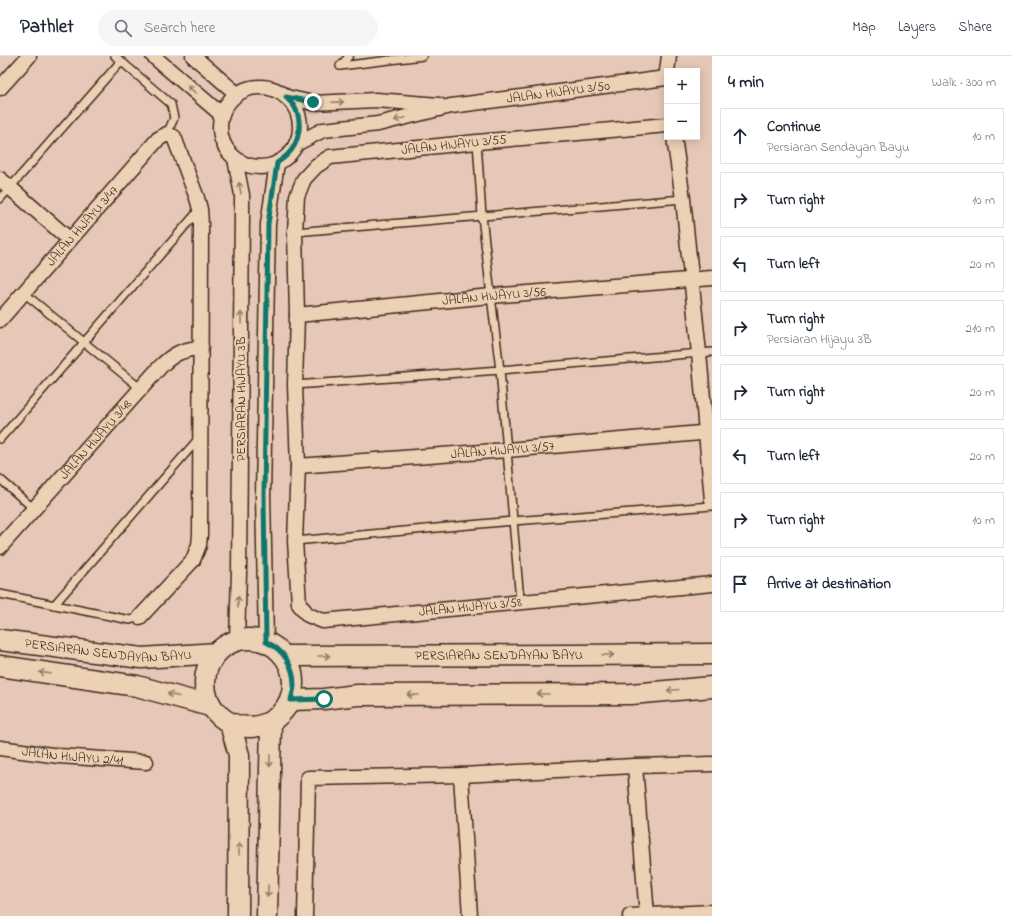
<!DOCTYPE html>
<html lang="en">
<head>
<meta charset="utf-8">
<style>
  body { margin:0; font-family:"Indie Flower",sans-serif; background:#f6f6f7; color:#1f2937 }
  .controls { position:absolute; right:12px; top:12px; display:grid; overflow:hidden; border-radius:0px; box-shadow:0 2px 10px #0003 }
  .controls button { width:36px; height:36px; display:grid; place-items:center; padding:0; border:0; border-bottom:1px solid #e0e1e3; background:#fff; color:#1f2937; font:20px sans-serif }
  .stop { position:absolute; width:12px; height:12px; margin:-9px; border:3px solid #0f766e; border-radius:50%; background:#fff }
  .stop.end { background:#0f766e; border-color:#fff; box-shadow:0 1px 4px #0008 }
  .list { margin:0; padding:0; list-style:none }
  h2 { display:flex; justify-content:space-between; align-items:center; height:52px; margin:0; padding:0 16px; font-size:17px }
  h2 small { font-size:13px; font-weight:400; color:#747a83 }
  .list li { display:grid; grid-template-columns:26px 1fr auto; gap:12px; align-items:center; box-sizing:border-box; height:56px; margin:0 8px 8px; padding:0 8px; border:1px solid #e0e1e3; border-radius:0px }
  .list b { display:block; font-size:15px; white-space:nowrap }
  .list p { margin:0; font-size:13px; white-space:nowrap; color:#747a83 }
  .list em { font-size:13px; font-style:normal; color:#747a83 }
  .icon { flex:none; width:22px; height:22px; fill:none; stroke:currentColor; stroke-width:2; stroke-linecap:round; stroke-linejoin:round }
  .map { position:relative; flex:none; width:712px; height:860px; overflow:hidden }
  header { display:flex; align-items:center; gap:24px; box-sizing:border-box; height:56px; padding:0 20px; background:#fff; border-bottom:1px solid #e0e1e3 }
  header strong { font-size:19px }
  nav { display:flex; gap:22px; margin-inline-start:auto; font-size:14px }
  .search { width:280px; height:36px; background:#f6f6f7; display:flex; align-items:center; gap:10px; box-sizing:border-box; padding:0 14px; border-radius:22px; color:#747a83; font-size:15px }
  main { display:flex }
  aside { flex:1; background:#fff }
  .map>svg:first-child { display:block }
</style>
</head>
<body>
<header>
<strong>Pathlet</strong>
<div class="search"><svg class="icon" aria-label="search" viewBox="0 0 24 24"><circle cx="10" cy="10" r="6"/><path d="M15 15l6 6"/></svg>Search here</div>
<nav><a>Map</a><a>Layers</a><a>Share</a></nav>
</header>
<main>
<div class="map">
<svg width="712" height="860" viewBox="0 0 712 860">
  <rect width="100%" height="100%" fill="#e7c8b8"/>
  <filter id="ink" filterUnits="userSpaceOnUse"><feTurbulence type="fractalNoise" baseFrequency=".025" numOctaves="2"/><feDisplacementMap in="SourceGraphic" scale="8" xChannelSelector="R" yChannelSelector="G"/><feConvolveMatrix kernelMatrix="1 2 1 2 8 2 1 2 1" color-interpolation-filters="sRGB"/></filter>
  <g filter="url(#ink)">
    <g fill="none" stroke-linecap="round" stroke-linejoin="round">
      <g stroke="#3b2a1e" stroke-width="10">
        <path id="lane" d="M115,0L171,48L174,62L167,78
          M340,10L423,0
          M340,10L349,0
          M477,86L482,160L491,240L500,314L520,545
          M0,143L121,5
          M295,176L683,143
          M24,237L140,332
          M295,329L500,314L712,296
          M0,383L200,153
          M0,423L34,453
          M295,485L513,465L712,450
          M0,538L130,564L140,561
          M54,549L199,382"/>
      </g>
      <g stroke="#3b2a1e" stroke-width="17">
        <g id="street">
          <path d="M153,0L222,59"/>
          <path d="M193,0L237,38"/>
          <path d="M667,15L669,0"/>
          <circle cx="260" cy="71" r="40"/>
          <path d="M0,32L29,0"/>
          <path d="M286,41L313,47L376,44L439,49"/>
          <path id="s1" d="M667,69L477,86L330,101L316,110L304,123L297,140L295,176L297,259L295,329L298,410L295,485L299,548L308,559L323,565L712,528"/>
          <path d="M674,81L683,143L699,297L712,444"/>
          <path id="s2" d="M296,88L323,74L378,68L451,50L666,22"/>
          <path d="M235,103L242,139V157L239,516L237,585"/>
          <path d="M0,123L70,184"/>
          <path id="s3" d="M297,259L491,240L712,222"/>
          <path id="s4" d="M0,264L158,83L167,78L174,81L197,142L200,153L201,169L200,479L199,489L193,504L140,561"/>
          <path id="s5" d="M298,410L507,394L712,376"/>
          <path id="s6" d="M0,491L160,311C175,296 181,295 201,291"/>
          <path d="M266,586L263,440L268,168L277,107"/>
          <path id="s7" d="M0,692L59,700L146,706"/>
          <path d="M635,710L647,860"/>
          <path d="M461,719L470,860"/>
          <path d="M305,860L308,722L461,719L635,710L712,708"/>
          <path d="M630,860L712,856"/>
        </g>
      </g>
      <g stroke="#3b2a1e" stroke-width="23">
        <g id="secondary">
          <circle cx="249" cy="627" r="44"/>
          <path id="s8" d="M0,584L142,602L217,597"/>
          <path id="s9" d="M285,600L572,599L712,598"/>
          <path d="M0,610L137,630L210,650"/>
          <path d="M291,644L324,643L357,639L631,638L712,631"/>
          <path d="M230,668L239,699L238,860"/>
          <path d="M267,860L271,666"/>
        </g>
      </g>
      <use href="#lane" stroke="#edd1b4" stroke-width="7"/>
      <use href="#street" stroke="#edd1b4" stroke-width="14"/>
      <use href="#secondary" stroke="#edd1b4" stroke-width="20"/>
    </g>
    <defs><path id="oneway-shaft" d="M-6 0H5M1.5-3L5.5 0L1.5 3" fill="none" stroke-width="1.6" stroke-linecap="round" stroke-linejoin="round"/></defs>
    <g stroke="#947e69">
      <use href="#oneway-shaft" transform="translate(192 34) rotate(-139)"/>
      <use href="#oneway-shaft" transform="translate(338 46) rotate(-2)"/>
      <use href="#oneway-shaft" transform="translate(400 63) rotate(166)"/>
      <use href="#oneway-shaft" transform="translate(240 132) rotate(-100)"/>
      <use href="#oneway-shaft" transform="translate(241 262) rotate(-90)"/>
      <use href="#oneway-shaft" transform="translate(238 546) rotate(-88)"/>
      <use href="#oneway-shaft" transform="translate(608 599)"/>
      <use href="#oneway-shaft" transform="translate(324 600)"/>
      <use href="#oneway-shaft" transform="translate(45 617) rotate(-172)"/>
      <use href="#oneway-shaft" transform="translate(673 634) rotate(175)"/>
      <use href="#oneway-shaft" transform="translate(543 638) rotate(180)"/>
      <use href="#oneway-shaft" transform="translate(173 639) rotate(-165)"/>
      <use href="#oneway-shaft" transform="translate(413 639) rotate(180)"/>
      <use href="#oneway-shaft" transform="translate(270 705) rotate(91)"/>
      <use href="#oneway-shaft" transform="translate(239 793) rotate(-90)"/>
      <use href="#oneway-shaft" transform="translate(268 835) rotate(91)"/>
    </g>
  </g>
  <g fill="none" stroke-linecap="round" stroke-linejoin="round" filter="url(#ink)">
    <path stroke="#0f766e" stroke-width="5" d="M313,46L286,41C288,44 292,47 294,50C303,65 300,87 287,99C284,102 281,104 277,107L268,168L264,440L266,586C283,593 294,610 294,629C294,634 292,639 291,644L324,643"/>
  </g>
  <g text-anchor="middle" dominant-baseline="central" stroke-width="4" stroke-linejoin="round" paint-order="stroke">
    <g font-size="13" fill="#3b2a1e" stroke="#edd1b4">
      <text stroke="none"><textPath href="#s2" startOffset="269">JALAN HIJAYU 3/50</textPath></text>
      <text transform="translate(454 89) rotate(-6)">JALAN HIJAYU 3/55</text>
      <text stroke="none"><textPath href="#s4" startOffset="125">JALAN HIJAYU 3/47</textPath></text>
      <text stroke="none"><textPath href="#s3" startOffset="198">JALAN HIJAYU 3/56</textPath></text>
      <text transform="translate(241 343) rotate(-90)">PERSIARAN HIJAYU 3B</text>
      <text stroke="none"><textPath href="#s6" startOffset="144">JALAN HIJAYU 3/48</textPath></text>
      <text stroke="none"><textPath href="#s5" startOffset="205">JALAN HIJAYU 3/57</textPath></text>
      <text stroke="none"><textPath href="#s1" startOffset="978">JALAN HIJAYU 3/58</textPath></text>
      <text stroke="none"><textPath href="#s8" startOffset="109">PERSIARAN SENDAYAN BAYU</textPath></text>
      <text stroke="none"><textPath href="#s9" startOffset="214">PERSIARAN SENDAYAN BAYU</textPath></text>
      <text stroke="none"><textPath href="#s7" startOffset="73">JALAN HIJAYU 2/41</textPath></text>
    </g>
  </g>
</svg>
<div class="controls">
<button>+</button>
<button>−</button>
</div>
<div class="stop" style="left:324px;top:643px"></div>
<div class="stop end" style="left:313px;top:46px"></div>
</div>
<aside>
<h2>4 min<small>Walk · 300 m</small></h2>
<ul class="list">
<li><svg class="icon" aria-label="ahead" viewBox="0 0 24 24"><path d="M12 20V5M6 11l6-6 6 6"/></svg><div><b>Continue</b><p>Persiaran Sendayan Bayu</p></div><em>10 m</em></li>
<li><svg class="icon" aria-label="right" viewBox="0 0 24 24"><path d="M7 20v-9h11M14 6l5 5-5 5"/></svg><div><b>Turn right</b></div><em>10 m</em></li>
<li><svg class="icon" aria-label="left" viewBox="0 0 24 24"><path d="M17 20v-9H6M10 6l-5 5 5 5"/></svg><div><b>Turn left</b></div><em>20 m</em></li>
<li><svg class="icon" aria-label="right" viewBox="0 0 24 24"><path d="M7 20v-9h11M14 6l5 5-5 5"/></svg><div><b>Turn right</b><p>Persiaran Hijayu 3B</p></div><em>210 m</em></li>
<li><svg class="icon" aria-label="right" viewBox="0 0 24 24"><path d="M7 20v-9h11M14 6l5 5-5 5"/></svg><div><b>Turn right</b></div><em>20 m</em></li>
<li><svg class="icon" aria-label="left" viewBox="0 0 24 24"><path d="M17 20v-9H6M10 6l-5 5 5 5"/></svg><div><b>Turn left</b></div><em>20 m</em></li>
<li><svg class="icon" aria-label="right" viewBox="0 0 24 24"><path d="M7 20v-9h11M14 6l5 5-5 5"/></svg><div><b>Turn right</b></div><em>10 m</em></li>
<li><svg class="icon" aria-label="arrive" viewBox="0 0 24 24"><path d="M6 21V4h12l-3 4 3 4H6"/></svg><div><b>Arrive at destination</b></div></li>
</ul>
</aside>
</main>
</body>
</html>
